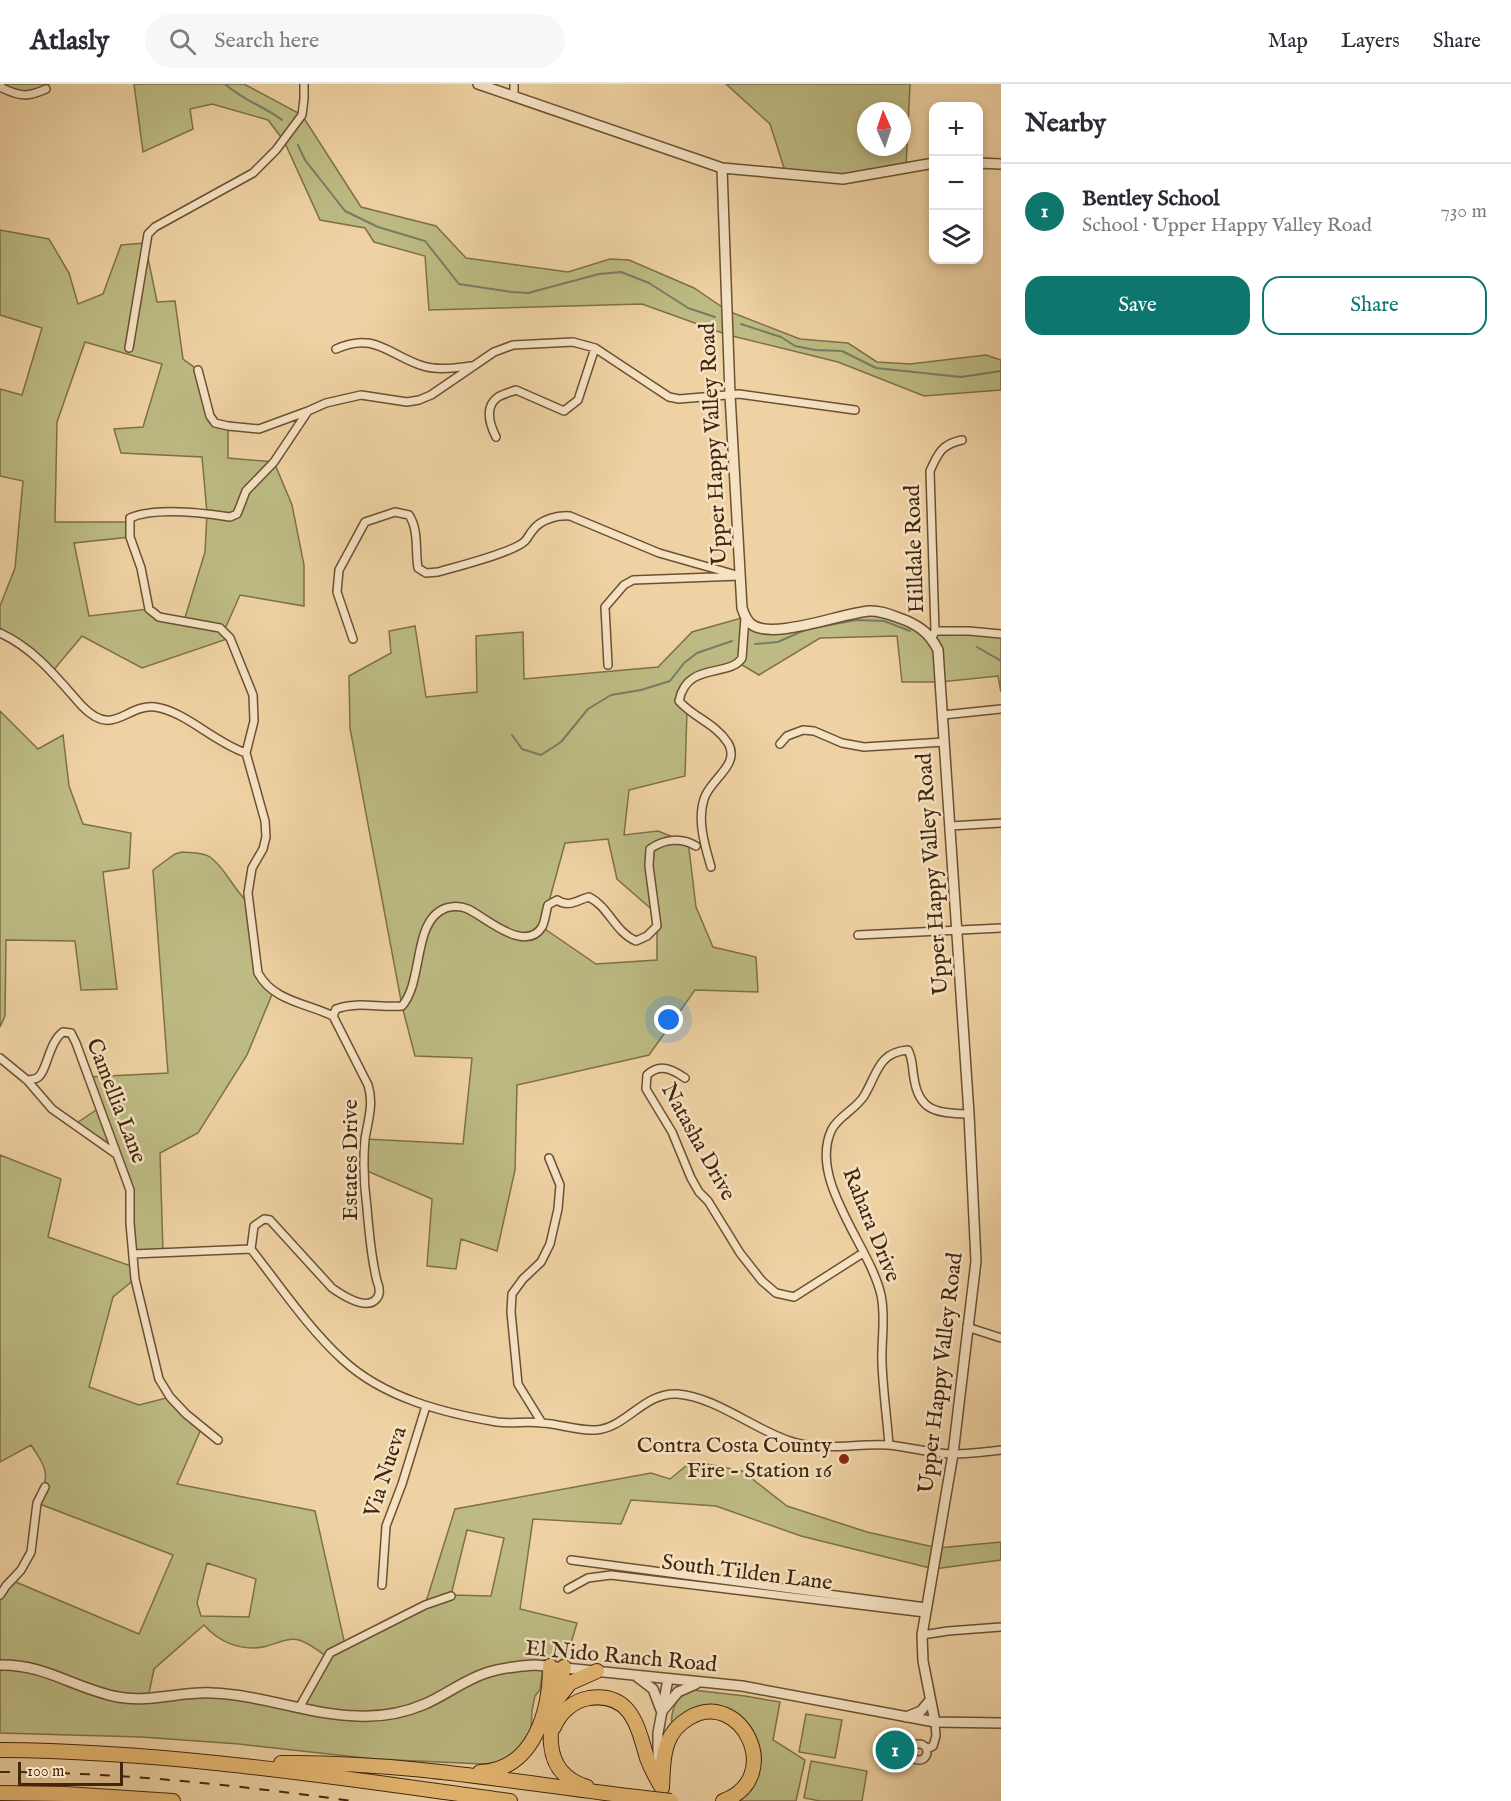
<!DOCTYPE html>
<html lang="en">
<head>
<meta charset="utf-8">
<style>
  body { margin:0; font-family:"IM FELL English",serif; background:#f7f7f7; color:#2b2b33 }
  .controls { position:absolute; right:18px; top:18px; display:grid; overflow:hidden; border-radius:12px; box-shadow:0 3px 9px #0003 }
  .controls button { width:54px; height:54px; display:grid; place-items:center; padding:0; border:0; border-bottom:2px solid #e1e1e2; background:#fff; color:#2b2b33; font:30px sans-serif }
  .compass { position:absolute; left:857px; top:18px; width:54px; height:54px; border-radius:50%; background:#fff; box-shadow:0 3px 9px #0003; rotate:357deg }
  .scale { position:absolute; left:18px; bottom:15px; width:105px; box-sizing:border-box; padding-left:6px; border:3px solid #41250c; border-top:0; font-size:16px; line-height:21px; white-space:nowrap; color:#41250c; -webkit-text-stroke:4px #f5e2c3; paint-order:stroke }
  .you { position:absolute; left:669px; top:936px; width:21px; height:21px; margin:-15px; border:4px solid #fff; border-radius:50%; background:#1a73e8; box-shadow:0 0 0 9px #1a73e833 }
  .badge { display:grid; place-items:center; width:39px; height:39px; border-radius:50%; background:#0f766e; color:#fff; font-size:20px; font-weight:700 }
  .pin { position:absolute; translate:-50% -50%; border:3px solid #fff; box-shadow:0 2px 6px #0006 }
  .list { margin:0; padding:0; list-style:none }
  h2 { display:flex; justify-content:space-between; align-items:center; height:78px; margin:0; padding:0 24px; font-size:26px }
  h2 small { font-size:20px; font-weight:400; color:#7c7c81 }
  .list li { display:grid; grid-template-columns:39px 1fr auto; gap:18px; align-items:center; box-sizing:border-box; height:96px; padding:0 24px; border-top:2px solid #e1e1e2 }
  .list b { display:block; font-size:22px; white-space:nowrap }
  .list p { margin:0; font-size:20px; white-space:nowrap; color:#7c7c81 }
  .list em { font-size:20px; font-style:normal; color:#7c7c81 }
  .actions { display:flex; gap:12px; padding:18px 24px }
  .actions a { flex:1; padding:14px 0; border:2px solid #0f766e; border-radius:18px; text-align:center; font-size:21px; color:#0f766e }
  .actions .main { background:#0f766e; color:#fff }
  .icon { flex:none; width:33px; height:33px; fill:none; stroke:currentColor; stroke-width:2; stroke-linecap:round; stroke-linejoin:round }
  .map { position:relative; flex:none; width:1001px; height:1717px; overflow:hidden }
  header { display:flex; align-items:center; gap:36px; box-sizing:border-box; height:84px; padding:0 30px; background:#fff; border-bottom:2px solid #e1e1e2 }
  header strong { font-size:28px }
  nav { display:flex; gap:33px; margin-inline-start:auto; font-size:21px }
  .search { width:420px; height:54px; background:#f7f7f7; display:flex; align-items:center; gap:15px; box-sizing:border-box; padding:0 21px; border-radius:33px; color:#7c7c81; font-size:22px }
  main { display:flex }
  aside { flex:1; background:#fff }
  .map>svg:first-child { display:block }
</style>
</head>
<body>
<header>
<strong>Atlasly</strong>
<div class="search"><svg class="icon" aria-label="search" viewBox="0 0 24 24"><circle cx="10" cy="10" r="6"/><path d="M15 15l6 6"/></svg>Search here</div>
<nav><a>Map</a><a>Layers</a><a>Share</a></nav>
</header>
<main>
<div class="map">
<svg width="1001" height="1717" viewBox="0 0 1001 1717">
  <rect width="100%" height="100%" fill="#efd2a3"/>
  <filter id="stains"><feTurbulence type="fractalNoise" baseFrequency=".00333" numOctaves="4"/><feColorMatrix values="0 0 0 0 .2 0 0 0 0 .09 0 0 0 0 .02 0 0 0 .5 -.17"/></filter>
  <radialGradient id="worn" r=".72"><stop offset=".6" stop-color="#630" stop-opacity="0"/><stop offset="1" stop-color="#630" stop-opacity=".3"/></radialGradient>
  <path fill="#bdbb83" stroke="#7f7048" stroke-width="1.5" fill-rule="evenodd" d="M0,0H49L46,5L17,11Z
    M134,0H244L302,31L361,123L436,142L466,174L568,188L610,175L629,176L694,204L728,227L800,255L848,259L877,278L910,280L986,271L1001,276V306L924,312L838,278L728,251L642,220L429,226L425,172L374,158L365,144L320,136L284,57L268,36L212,20L190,25L193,45L143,68Z
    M726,0H910L906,83L860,93L786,90L770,40ZM866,27H902V63H866Z
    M0,146L49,155L69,189L78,220L103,210L121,161L145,159L157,218L175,217L183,275L198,286L210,332L228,342V374L274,378L292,421L304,481V522L240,511L224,547L230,554L142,584L82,552L52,588L0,549V522L15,484L23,397L0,392V305L22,311L42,244L0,231ZM85,258L162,280L143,343L114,345L121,369L202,373L207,429L205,468L184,537L159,533L149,525L89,532L74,459L130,453L129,438H55L57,338Z
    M871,527L935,547L1001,550V608L998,592L940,598H902L897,552L820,554L759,591L739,579L691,596L680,612L687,626L685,692L629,706L624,751L658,747L678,755L688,757L696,823L713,863L756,873L758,908L695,906L649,971L517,1001L515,1086L497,1167L461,1155L456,1185L427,1182L432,1115L365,1086V1055L463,1060L472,974L415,972L402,922L350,644L349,592L391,569L389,547L415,542L426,613L477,608L476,552L523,548L524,595L658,583L692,548L745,533L765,545ZM608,755L617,795L657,830V876L596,880L542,843L565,759Z
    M0,627L38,665L63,651L69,702L83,740L131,749L129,784L103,788L117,905L81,906L75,857L6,856L5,932L0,943Z
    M182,768C191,769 203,768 210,773C227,785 234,808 250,820L258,889L273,908L247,971L198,1049L160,1069L163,1168L133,1170L130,1106L117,1071L71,1043L99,1024L88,993L168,989L153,786L175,770Z
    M0,1071L61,1095L48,1153L134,1183L135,1195L113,1213L89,1303L139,1321L170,1313L202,1343L177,1400L315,1427L345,1561L425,1521L455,1425L651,1389L670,1395L692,1377L742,1387L787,1422L867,1448L938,1464L1001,1458V1476L934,1485L801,1452L716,1422L631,1416L621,1440L533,1435L520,1525L577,1539L566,1576L544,1575L540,1606L535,1612L532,1626L531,1646L516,1668L505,1675L494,1679L483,1680L374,1675L239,1660L141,1653L0,1649V1511L11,1496L139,1550L173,1471L37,1419C51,1391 47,1385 31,1361L0,1378ZM467,1446L504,1454L491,1512L451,1511ZM207,1479L256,1495L249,1533L201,1532L197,1519ZM204,1541C219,1558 240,1567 263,1563C275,1561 286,1553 299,1556C309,1559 319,1567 327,1573L299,1624L213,1609L148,1614L154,1585Z
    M693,1606L745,1612L780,1618L773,1656L805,1676L796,1717H738C770,1696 767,1650 737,1630C729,1625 719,1621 710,1622C697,1624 683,1635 672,1641C670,1626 677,1611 693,1606Z
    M806,1630L842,1636L835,1674L799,1668Z
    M811,1677L867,1687L862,1717H820L804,1714Z"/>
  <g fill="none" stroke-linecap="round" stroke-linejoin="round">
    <path stroke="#767d67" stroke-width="2" d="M225,0C242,16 264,22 282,36
      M298,61L305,76L345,127L378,143L425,157L459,200L511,208L528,209L599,190L621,188L649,199L688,224L715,233
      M741,240L781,253L795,262L815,266L842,267L876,284L961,293L1001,287
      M755,560L778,558L807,545L857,536L884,537L910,547
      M977,563L1001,577
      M512,651L522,665L541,671L561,658L588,625L611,611L641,606L670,597L684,579L697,569L732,557"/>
    <g stroke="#6c5032" stroke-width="10">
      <path id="minor" d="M0,0L2,4C21,13 28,13 46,5
        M514,0V11
        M129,264L148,150L155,143L253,89L276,66L302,31L304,15V0
        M336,265C373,248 387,269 420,281C437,287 454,284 471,282
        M198,286L210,332L215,339L228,342L259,345L308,327
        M496,353C490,341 484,323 498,313C503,310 511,308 516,306L564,327L578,316L595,264
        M935,547H969L1001,550
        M0,549C35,565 57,594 82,622C114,655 125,620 155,623C185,627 215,659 246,669
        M932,554L935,547L930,387C938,369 942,360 962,356
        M353,555L337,508L339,486L365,438L395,428L409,431C419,446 415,466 418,484L426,489L438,488C455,483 515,468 525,457C528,454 530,449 533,446C541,435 558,431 570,432L659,469L740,492L633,496L624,501L605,523L608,581
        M943,631L1001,625
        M780,660L787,652L803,646L814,647L842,659L864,663L944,658
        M246,669L254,637L253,611L230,554L220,544L159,533L149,525L141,484L130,453V434C154,423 204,429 230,433L237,430L246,407L274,378L308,327L326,319L361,311L407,318L419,316L431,311L494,268L513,261L573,258L595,264L669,313L679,315L739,310L855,326
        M246,669L265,737L266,753L263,765L252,784L248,809L258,889C273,917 306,919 333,932L368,1001C374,1020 368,1036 365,1055C363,1078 364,1102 367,1124C369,1149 371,1173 377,1197C379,1202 381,1209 377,1214C367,1228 342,1211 332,1204L270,1136L264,1135L254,1142L251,1165
        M950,742L1001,739
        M711,783C705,762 697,737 704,715C710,695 741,681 728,659C715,639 694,634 679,617C687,577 729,594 742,574L745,533
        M858,851L1001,844
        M333,932L336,925C357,917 380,924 402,922C424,897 412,836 446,824C453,822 461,822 468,825C485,833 525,870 542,843C545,838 546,827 548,821L557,816C569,824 577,816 589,813C609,823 615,848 636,857L647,852L657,842L649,782L650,765C664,755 681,753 696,762
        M0,974L27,996C28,996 36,995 37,994C47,989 48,959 63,948L71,949L76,959L130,1106V1139L135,1195L159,1295L170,1313L186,1330L218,1356
        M685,994C672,985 660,979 647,991L646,1005L672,1048L691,1094L699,1108L708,1117L740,1169L762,1197L776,1209L794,1213L863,1169
        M27,996L52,1025L116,1070
        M133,1170L251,1165C280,1202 308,1244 343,1276C384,1314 444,1329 497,1338C512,1340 527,1337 542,1339C560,1340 578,1347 596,1346C626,1344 644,1308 677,1310C716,1313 753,1345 790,1357C821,1368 856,1359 888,1361C909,1363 930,1369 951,1370C968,1370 985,1368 1001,1366
        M967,1243L1001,1254
        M542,1339L518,1300L511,1228L512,1210L523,1195L541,1178L550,1160L558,1125L560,1101L549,1074
        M889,1361C887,1334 883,1307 882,1279C881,1256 886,1234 881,1211C870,1162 807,1095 832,1045C839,1032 856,1025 864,1012C877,991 878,968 908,966C913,975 912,984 914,994C919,1029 939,1029 969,1030
        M571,1476L926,1523
        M382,1501L386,1442L402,1400L426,1322
        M568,1505L588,1494L611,1491L925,1529
        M0,1511L6,1502L21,1486L31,1468L37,1419L45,1403
        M922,1551L948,1547L1001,1543
        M299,1624L330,1569L425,1521L451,1512
        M911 1668a8 8 0 1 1 16 0a8 8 0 1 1-16 0Z
        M927,1665L933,1662L936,1652L935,1638"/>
    </g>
    <g stroke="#6c5032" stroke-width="12">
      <path id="tertiary" d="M478,0L722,84L843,95L934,79
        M978,79L1001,80
        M722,84L730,311L742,524C744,530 746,536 751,540C772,557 842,529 869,527C881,526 893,532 905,536C921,543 930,550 938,566L969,1030L976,1177L953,1370L922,1551L923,1577L935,1638
        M0,1581C46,1580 75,1605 118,1613C149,1619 182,1607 213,1609C262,1611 309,1631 358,1632C380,1633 404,1629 425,1620C446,1611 464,1596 486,1589C501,1584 518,1582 535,1581L742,1602L935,1638L1001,1639
        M636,1592L653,1605L661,1626
        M663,1626L678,1608L696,1600
        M906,1633L921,1627L930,1616
        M658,1684V1649L668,1595"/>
    </g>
    <g stroke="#41250c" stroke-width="16">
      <path id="motorway" d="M564,1583C555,1624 530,1686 587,1703
        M559,1613L570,1599L597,1587
        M554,1643C560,1628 573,1617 589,1614C632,1608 638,1644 647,1674C651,1685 656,1694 662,1704
        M0,1666C171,1667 340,1694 510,1717
        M281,1679C403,1677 525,1700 645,1714
        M480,1688C534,1686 550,1627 550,1582
        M662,1704C663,1689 662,1672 668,1658C672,1647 679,1640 689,1634C741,1603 786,1694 723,1717
        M0,1709L66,1710L173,1717"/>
    </g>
    <use href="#minor" stroke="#f5e2c3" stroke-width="7"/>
    <use href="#tertiary" stroke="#f5e2c3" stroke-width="9"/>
    <use href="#motorway" stroke="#e8b972" stroke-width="14"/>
    <path stroke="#41250c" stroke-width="2" stroke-dasharray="10 10" stroke-linecap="butt" d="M0,1688C118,1688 235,1701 352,1717"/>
    <g stroke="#41250c" stroke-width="16" stroke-linecap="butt">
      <path id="motorway-bridge" d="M645,1714L671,1717"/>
    </g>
    <use href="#motorway-bridge" stroke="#e8b972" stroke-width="14"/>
  </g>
  <circle fill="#8f2418" stroke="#f5e2c3" stroke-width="2" cx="844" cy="1375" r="6"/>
  <g text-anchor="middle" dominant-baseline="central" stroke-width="5" stroke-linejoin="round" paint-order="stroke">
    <g font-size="22" fill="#41250c" stroke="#f5e2c3">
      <text transform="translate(714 360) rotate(-93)">Upper Happy Valley Road</text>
      <text transform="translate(915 465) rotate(-92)">Hilldale Road</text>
      <text transform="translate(933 790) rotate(-94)">Upper Happy Valley Road</text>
      <text transform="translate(116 1017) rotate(69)">Camellia Lane</text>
      <text transform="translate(698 1058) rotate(61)">Natasha Drive</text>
      <text transform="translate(351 1076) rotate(-90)">Estates Drive</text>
      <text transform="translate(871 1141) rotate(68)">Rahara Drive</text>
      <text transform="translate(941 1289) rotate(-83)">Upper Happy Valley Road</text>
      <text transform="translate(386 1388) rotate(-72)">Via Nueva</text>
      <text transform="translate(747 1489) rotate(7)">South Tilden Lane</text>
      <text transform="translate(621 1573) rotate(5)">El Nido Ranch Road</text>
    </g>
    <g font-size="22" fill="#41250c" stroke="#f5e2c3" text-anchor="end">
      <text x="832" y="1362">Contra Costa County<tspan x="832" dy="25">Fire - Station 16</tspan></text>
    </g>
  </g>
  <rect width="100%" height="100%" filter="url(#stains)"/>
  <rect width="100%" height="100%" fill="url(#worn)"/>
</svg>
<div class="controls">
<button>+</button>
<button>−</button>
<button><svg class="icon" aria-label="layers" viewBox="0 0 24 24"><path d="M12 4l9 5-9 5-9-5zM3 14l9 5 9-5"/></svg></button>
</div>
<svg class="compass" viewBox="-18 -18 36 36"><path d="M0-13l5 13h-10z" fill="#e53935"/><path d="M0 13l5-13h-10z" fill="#7c7c81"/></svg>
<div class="scale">100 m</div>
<div class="you"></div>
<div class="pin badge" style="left:895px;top:1666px">1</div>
</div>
<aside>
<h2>Nearby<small></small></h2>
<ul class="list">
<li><span class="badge">1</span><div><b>Bentley School</b><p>School · Upper Happy Valley Road</p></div><em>730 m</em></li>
</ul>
<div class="actions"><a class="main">Save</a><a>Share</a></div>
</aside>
</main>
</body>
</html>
